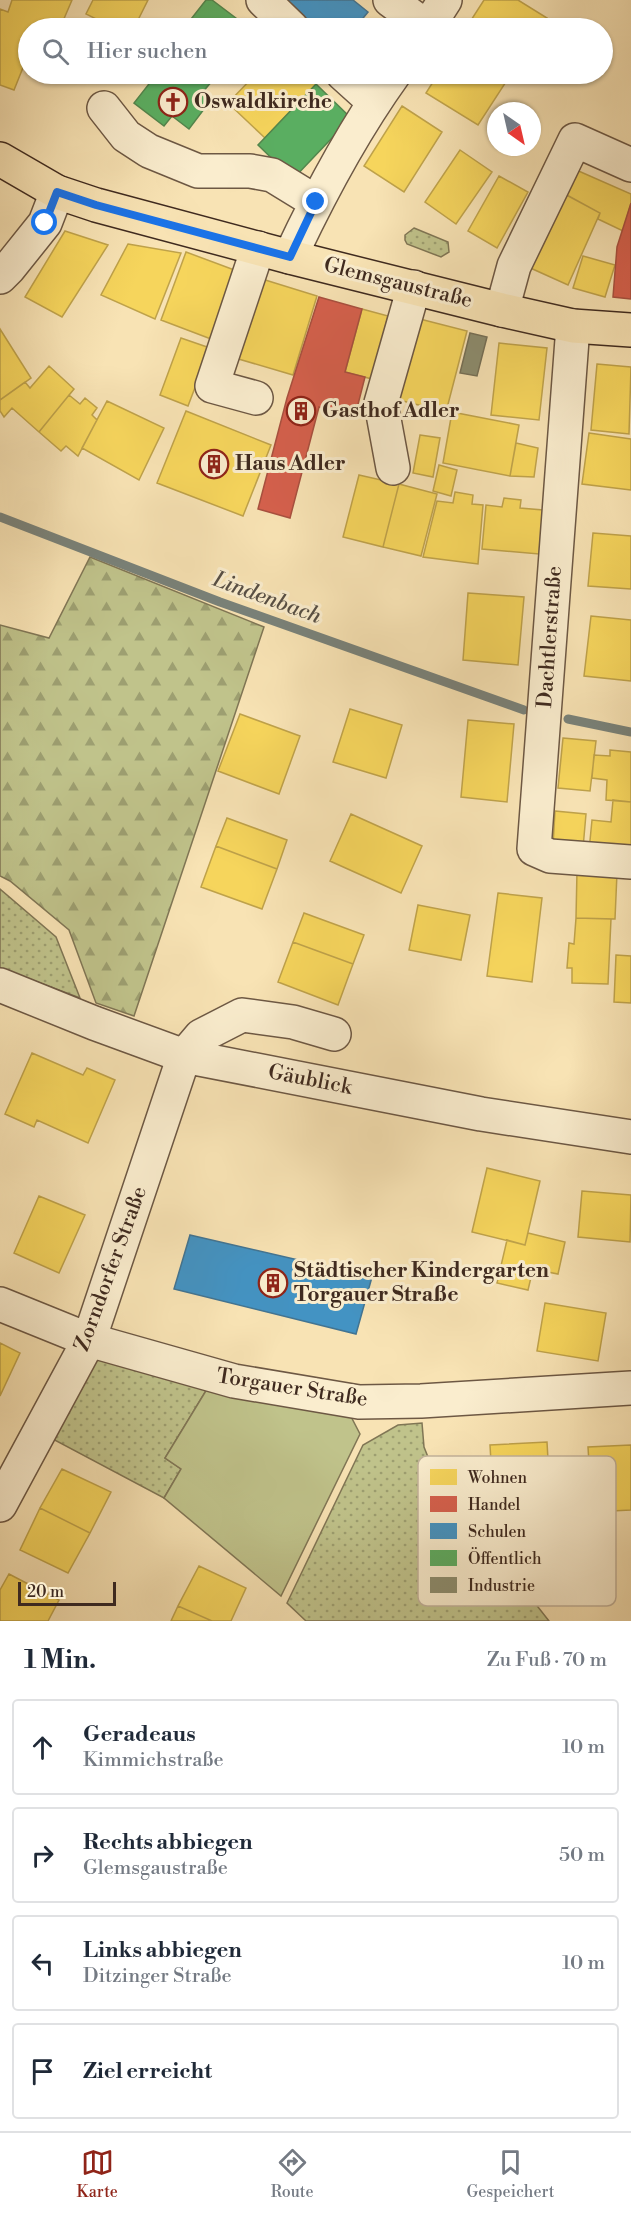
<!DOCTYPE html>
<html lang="de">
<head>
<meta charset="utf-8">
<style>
  body { margin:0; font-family:"Libre Bodoni",serif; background:#f2f2f3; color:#1f2937 }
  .compass { position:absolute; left:487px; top:102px; width:54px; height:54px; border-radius:50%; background:#fff; box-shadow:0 2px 4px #0004; rotate:146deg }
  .scale { position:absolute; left:18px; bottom:15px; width:98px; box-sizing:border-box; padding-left:6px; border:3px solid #3f2a1f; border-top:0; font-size:16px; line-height:21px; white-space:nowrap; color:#3f2a1f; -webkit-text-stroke:4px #faedce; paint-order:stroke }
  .stop { position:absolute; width:18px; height:18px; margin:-14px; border:4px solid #1a73e8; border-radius:50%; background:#fff }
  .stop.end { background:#1a73e8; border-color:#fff; box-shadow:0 2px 6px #0008 }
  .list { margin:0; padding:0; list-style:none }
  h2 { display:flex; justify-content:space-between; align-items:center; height:78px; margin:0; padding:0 24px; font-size:26px }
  h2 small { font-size:20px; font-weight:400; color:#747a83 }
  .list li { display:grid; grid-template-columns:39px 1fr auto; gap:18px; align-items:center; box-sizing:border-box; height:96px; margin:0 12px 12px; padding:0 12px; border:2px solid #e0e1e3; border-radius:6px }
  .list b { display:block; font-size:22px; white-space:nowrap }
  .list p { margin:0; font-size:20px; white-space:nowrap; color:#747a83 }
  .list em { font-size:20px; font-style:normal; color:#747a83 }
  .icon { flex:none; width:33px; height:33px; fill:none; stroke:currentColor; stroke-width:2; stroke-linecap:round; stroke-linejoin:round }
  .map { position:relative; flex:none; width:631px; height:1621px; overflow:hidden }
  .search { position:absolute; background:#fff; box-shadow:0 2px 4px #0004; left:18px; right:18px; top:18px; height:66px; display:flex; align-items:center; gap:15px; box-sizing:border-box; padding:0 21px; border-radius:33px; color:#747a83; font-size:22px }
  .sheet { height:510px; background:#fff }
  nav { display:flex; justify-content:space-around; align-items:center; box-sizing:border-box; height:84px; border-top:2px solid #e0e1e3; background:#fff; font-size:16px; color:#747a83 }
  nav a { display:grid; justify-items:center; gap:3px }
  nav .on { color:#8f2418 }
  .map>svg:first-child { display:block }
</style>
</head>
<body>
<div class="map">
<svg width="631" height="1621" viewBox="0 0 631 1621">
  <defs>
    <pattern id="grass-dots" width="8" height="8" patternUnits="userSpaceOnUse" patternTransform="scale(1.5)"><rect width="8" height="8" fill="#c0c38b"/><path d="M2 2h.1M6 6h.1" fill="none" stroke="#9d9f71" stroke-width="1.8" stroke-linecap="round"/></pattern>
    <pattern id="forest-firs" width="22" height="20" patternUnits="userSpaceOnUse" patternTransform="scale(1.5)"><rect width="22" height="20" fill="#c0c38b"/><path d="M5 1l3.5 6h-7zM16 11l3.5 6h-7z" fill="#9d9f71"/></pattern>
  </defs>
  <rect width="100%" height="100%" fill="#f8e3b4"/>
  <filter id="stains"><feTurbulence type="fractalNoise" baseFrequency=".00333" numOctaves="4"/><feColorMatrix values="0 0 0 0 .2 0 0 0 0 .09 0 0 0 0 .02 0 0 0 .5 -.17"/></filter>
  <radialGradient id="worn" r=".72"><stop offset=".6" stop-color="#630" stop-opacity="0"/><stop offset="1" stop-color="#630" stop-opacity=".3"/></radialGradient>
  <path fill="url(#grass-dots)" stroke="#807655" stroke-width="1.5" d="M414,228L448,242L449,252L441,257L407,244L405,240V235Z
    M0,889L56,937L80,998L0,968Z
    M91,1356L207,1389L165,1458L181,1469L164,1498L47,1436Z
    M422,1423L424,1447L436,1477L549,1621H306L287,1603L363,1445L398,1425Z"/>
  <path fill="url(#forest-firs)" stroke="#807655" stroke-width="1.5" d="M90,557L264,627L134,1016L96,1003L69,930L10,881L0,876V625L49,638Z"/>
  <path fill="#c0c38b" stroke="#807655" stroke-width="1.5" d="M207,1389L347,1409L360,1434L281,1596L164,1498L181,1469L165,1458Z"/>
  <path fill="#f6d55c" stroke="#bfa24a" stroke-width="1.5" d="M12,0H72L60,28H28V55L14,90L0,85V9L8,12Z
    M93,0H148L134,28H114L86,14Z
    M484,0H518L547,18L540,28H466Z
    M256,74H322L324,76L265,138L228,103Z
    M438,74H511L478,125L426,93Z
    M402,106L442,132L404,192L364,166Z
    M460,150L492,172L456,224L425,202Z
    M574,169L631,194V203L623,231L598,219L600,213L565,194Z
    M499,176L528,192L497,248L468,231Z
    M559,191L600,213L568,285L526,266Z
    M65,231L108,245L62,317L25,297Z
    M128,244L181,253L155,319L101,295Z
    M186,252L237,271L211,339L161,320Z
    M583,256L615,265L605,297L573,288Z
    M262,279L317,296L293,375L235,358Z
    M362,309L388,316L372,379L345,372Z
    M416,318L467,331L446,412L395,399Z
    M0,329L31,378L0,400Z
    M181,338L210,348L188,406L160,395Z
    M499,343L547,348L539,420L491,415Z
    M597,364L631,367L629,434L591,430Z
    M49,366L74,389L39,432L12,408L4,417L0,411V400L25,382L30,388Z
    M69,395L80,404L85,398L97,408L92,415L97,420L78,456L66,446L61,451L39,432Z
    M107,401L164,428L139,480L82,448Z
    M186,411L271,445L243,516L157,483Z
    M452,412L519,425L510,476L443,463Z
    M589,433L631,439V490L582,484Z
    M420,435L440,438L433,477L413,473Z
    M516,443L538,448L534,477L510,476Z
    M439,465L457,470L451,496L433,491Z
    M359,475L399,484L383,547L343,537Z
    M399,484L437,494L421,556L383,547Z
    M455,492L473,495L472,504L483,505L478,564L423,557L437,501L453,503Z
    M504,498L521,500L520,508L543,510L539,554L482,549L486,505L502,507Z
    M593,533L631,536V589L588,586Z
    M468,593L524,597L518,665L463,660Z
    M591,616L631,620V681L584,676Z
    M350,709L402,725L386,778L333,762Z
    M240,714L300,736L279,794L218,771Z
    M468,720L514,724L507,802L461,797Z
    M563,738L596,741L590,791L558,788Z
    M610,750L631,752V802L606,800L607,780L592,778L594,755L610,756Z
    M613,800L631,802V855L589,851L592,820L611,822Z
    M555,811L586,814L583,848L553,846Z
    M351,814L422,846L401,893L330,861Z
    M227,818L287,840L277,869L216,846Z
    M216,846L277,869L262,909L201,887Z
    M577,871L617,873L615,919L576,918Z
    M498,893L542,898L532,982L487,976Z
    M418,905L470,915L461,960L409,950Z
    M304,913L364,935L353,964L293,942Z
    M576,918L611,919L608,984L572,983V968H567L569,943L574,944Z
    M293,942L353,964L338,1005L278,982Z
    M616,955L631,956V1003L614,1002Z
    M32,1053L83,1075L87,1068L115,1080L88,1143L37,1120L34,1127L5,1114Z
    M487,1168L540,1181L525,1245L472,1232Z
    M582,1191L631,1195L630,1242L578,1237Z
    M39,1196L85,1215L59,1273L14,1253Z
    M528,1233L565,1242L558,1274L533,1269L528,1290L497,1283L507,1240L525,1245Z
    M545,1303L606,1313L598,1361L537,1351Z
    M0,1343L20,1353L0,1396Z
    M547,1442L551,1512L494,1515L490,1445Z
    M631,1445V1510L592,1512L588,1447Z
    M62,1469L111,1492L90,1533L40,1508Z
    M40,1508L90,1533L68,1573L20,1550Z
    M199,1566L246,1588L231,1621H212L178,1606Z
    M9,1574L59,1600L48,1621H0V1590Z
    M178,1606L212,1621H171Z"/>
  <path fill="#d6604d" stroke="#a9503f" stroke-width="1.5" d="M631,203V299L613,297L617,247Z
    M319,297L362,309L345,372L365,377L355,416L319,407L290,518L258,509L287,398Z"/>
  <path fill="#4393c3" stroke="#427492" stroke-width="1.5" d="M276,0H353L368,12L355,28H306Z
    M190,1235L372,1277L356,1334L174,1289Z"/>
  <path fill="#5aae61" stroke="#52864d" stroke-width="1.5" d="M206,0H212L249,28H184Z
    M154,74H218L202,93L211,100L189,129L172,116L164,126L134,103L156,75Z
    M316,84L351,118L293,179L258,145Z"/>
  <path fill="#8c8c6e" stroke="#756f56" stroke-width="1.5" d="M470,333L487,337L477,376L460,373Z"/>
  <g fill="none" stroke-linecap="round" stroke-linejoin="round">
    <path stroke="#79827a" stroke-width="9" d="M0,517L220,602L524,710
      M568,719L631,732"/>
    <g stroke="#6d5844" stroke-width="36">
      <path id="minor" d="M263,0L292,28
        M390,0L428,28
        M427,28L445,0
        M343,74L374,102
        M104,108L126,136L149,151L198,171H250L272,175L316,202
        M290,257C320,193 353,131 394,74
        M0,277L9,268L45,223L57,192
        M502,310L514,266L575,140L631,165
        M573,326L534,849L550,856L631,862
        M256,398L212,386L258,248
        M393,468L381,403L414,287
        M0,985L94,1023L184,1056L481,1114L631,1137
        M0,1304L89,1340L234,1381L359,1402L421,1401L631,1388
        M0,1505L89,1340L184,1056L201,1036L242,1015L293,1022L334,1034"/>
    </g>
    <g stroke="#3f2a1f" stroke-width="36">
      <path id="major" d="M0,159L57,192L96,205L290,257L502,310L573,326L631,330"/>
    </g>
    <use href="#minor" stroke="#faedce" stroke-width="33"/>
    <use href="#major" stroke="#f8e3b4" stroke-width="33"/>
  </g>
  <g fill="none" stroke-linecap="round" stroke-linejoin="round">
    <path stroke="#1a73e8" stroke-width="8" d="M45,223L57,192L96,205L290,257L316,202"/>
  </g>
  <defs>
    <g id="church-ring" transform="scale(1.5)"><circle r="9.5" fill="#faedce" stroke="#8f2418" stroke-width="1.5"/><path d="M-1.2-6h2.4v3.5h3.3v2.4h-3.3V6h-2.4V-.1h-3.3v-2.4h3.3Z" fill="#8f2418"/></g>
    <g id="building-ring" transform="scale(1.5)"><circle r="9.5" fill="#faedce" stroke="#8f2418" stroke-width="1.5"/><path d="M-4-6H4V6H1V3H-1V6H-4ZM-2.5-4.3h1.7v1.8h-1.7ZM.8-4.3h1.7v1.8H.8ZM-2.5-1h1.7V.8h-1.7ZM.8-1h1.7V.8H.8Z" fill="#8f2418"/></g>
  </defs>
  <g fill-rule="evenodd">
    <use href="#church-ring" x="173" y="102"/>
    <use href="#building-ring" x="301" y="411"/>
    <use href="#building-ring" x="214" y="464"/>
    <use href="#building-ring" x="273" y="1283"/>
  </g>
  <g text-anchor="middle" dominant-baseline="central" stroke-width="6" stroke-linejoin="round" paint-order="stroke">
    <g font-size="21" font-weight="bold" fill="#3f2a1f" stroke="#faedce" text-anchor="start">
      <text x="194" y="102">Oswaldkirche</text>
      <text x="322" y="411">Gasthof Adler</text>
      <text x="235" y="464">Haus Adler</text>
      <text x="294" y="1271">Städtischer Kindergarten<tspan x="294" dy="24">Torgauer Straße</tspan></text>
    </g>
    <g font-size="21" fill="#3f2a1f" stroke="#faedce">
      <text transform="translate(398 283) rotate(14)">Glemsgaustraße</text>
      <text transform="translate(550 637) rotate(-86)">Dachtlerstraße</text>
      <text transform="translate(310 1080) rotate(11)">Gäublick</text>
      <text transform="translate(111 1269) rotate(-70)">Zorndorfer Straße</text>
      <text transform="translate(292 1388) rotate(9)">Torgauer Straße</text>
    </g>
    <g font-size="22" font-style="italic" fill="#574f45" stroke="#faedce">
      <text transform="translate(267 598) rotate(20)">Lindenbach</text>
    </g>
  </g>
  <rect x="418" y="1456" width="198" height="150" rx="9" fill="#faedce" stroke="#c2b29a" stroke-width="1.5"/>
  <rect x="430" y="1469" width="27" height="16" fill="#f6d55c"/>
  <rect x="430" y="1496" width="27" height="16" fill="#d6604d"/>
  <rect x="430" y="1523" width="27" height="16" fill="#4393c3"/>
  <rect x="430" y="1550" width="27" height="16" fill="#5aae61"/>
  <rect x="430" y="1577" width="27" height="16" fill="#8c8c6e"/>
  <g font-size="16" fill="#3f2a1f">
    <text x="468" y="1483">Wohnen</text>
    <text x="468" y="1510">Handel</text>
    <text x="468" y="1537">Schulen</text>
    <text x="468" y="1564">Öffentlich</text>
    <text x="468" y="1591">Industrie</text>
  </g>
  <rect width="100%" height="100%" filter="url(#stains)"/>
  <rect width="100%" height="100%" fill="url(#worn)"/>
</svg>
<svg class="compass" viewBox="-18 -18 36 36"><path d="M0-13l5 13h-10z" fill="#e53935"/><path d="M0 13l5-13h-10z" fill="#747a83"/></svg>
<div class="scale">20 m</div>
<div class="stop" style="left:45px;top:223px"></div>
<div class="stop end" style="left:316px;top:202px"></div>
<div class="search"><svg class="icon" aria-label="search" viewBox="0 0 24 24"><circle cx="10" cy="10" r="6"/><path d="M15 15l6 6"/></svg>Hier suchen</div>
</div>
<section class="sheet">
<h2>1 Min.<small>Zu Fuß · 70 m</small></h2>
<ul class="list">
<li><svg class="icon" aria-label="ahead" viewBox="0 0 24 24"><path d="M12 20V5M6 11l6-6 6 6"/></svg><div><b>Geradeaus</b><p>Kimmichstraße</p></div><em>10 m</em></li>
<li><svg class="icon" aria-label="right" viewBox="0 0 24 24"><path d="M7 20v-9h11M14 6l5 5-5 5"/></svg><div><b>Rechts abbiegen</b><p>Glemsgaustraße</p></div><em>50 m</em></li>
<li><svg class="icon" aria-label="left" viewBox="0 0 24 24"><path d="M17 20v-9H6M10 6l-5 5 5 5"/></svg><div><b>Links abbiegen</b><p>Ditzinger Straße</p></div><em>10 m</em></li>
<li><svg class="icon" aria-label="arrive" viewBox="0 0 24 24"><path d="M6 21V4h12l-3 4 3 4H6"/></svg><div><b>Ziel erreicht</b></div></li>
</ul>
</section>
<nav>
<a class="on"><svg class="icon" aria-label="map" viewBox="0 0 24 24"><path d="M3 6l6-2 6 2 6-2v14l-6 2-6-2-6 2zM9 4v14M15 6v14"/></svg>Karte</a>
<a><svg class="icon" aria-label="directions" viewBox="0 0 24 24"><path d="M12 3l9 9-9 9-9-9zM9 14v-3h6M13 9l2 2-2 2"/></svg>Route</a>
<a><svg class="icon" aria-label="saved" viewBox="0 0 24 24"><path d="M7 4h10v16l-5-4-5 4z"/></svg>Gespeichert</a>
</nav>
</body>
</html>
